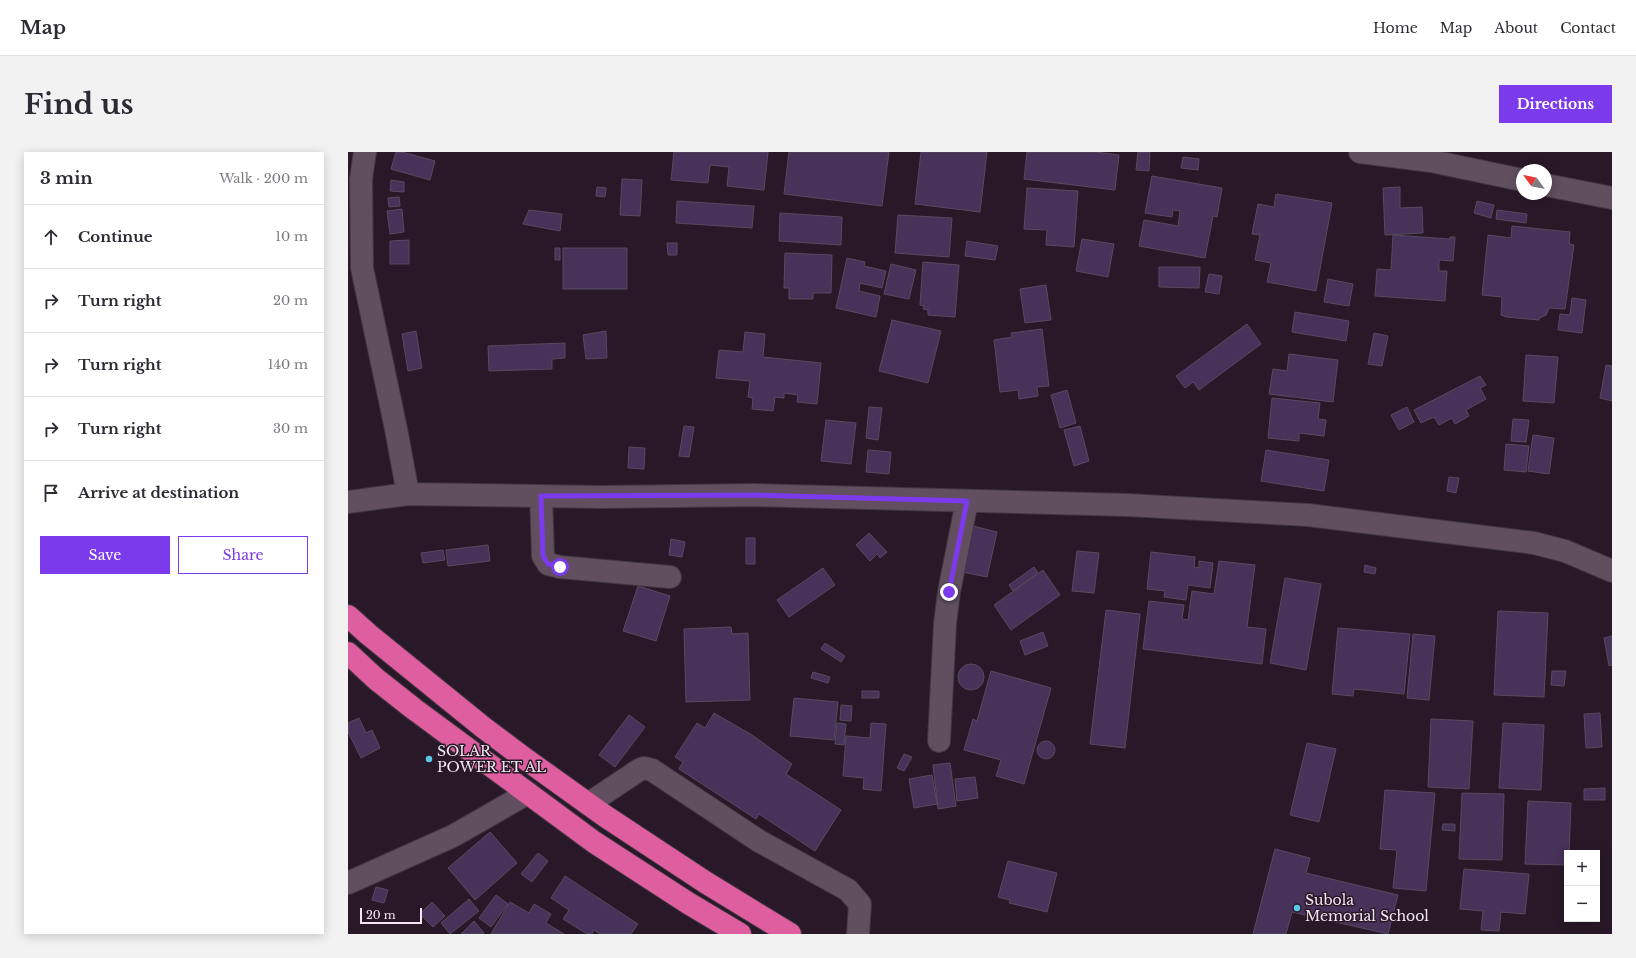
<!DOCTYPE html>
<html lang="en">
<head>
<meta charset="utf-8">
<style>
  body { margin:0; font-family:"Libre Baskerville",serif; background:#f2f2f3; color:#2b2b33 }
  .controls { position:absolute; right:12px; bottom:12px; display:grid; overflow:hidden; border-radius:0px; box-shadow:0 2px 10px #0003 }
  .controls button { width:36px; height:36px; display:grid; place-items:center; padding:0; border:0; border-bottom:1px solid #e1e1e2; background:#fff; color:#2b2b33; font:20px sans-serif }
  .compass { position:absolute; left:1168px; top:12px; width:36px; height:36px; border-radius:50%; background:#fff; box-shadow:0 2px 10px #0003; rotate:303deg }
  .scale { position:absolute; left:12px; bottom:10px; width:62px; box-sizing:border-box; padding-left:4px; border:2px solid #f2e7f1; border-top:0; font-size:11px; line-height:14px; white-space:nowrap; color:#f2e7f1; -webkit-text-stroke:3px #291928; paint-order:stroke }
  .stop { position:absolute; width:12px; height:12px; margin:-9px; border:3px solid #7c3aed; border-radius:50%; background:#fff }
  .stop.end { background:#7c3aed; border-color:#fff; box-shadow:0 1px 4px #0008 }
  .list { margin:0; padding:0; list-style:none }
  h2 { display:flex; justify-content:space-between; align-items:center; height:52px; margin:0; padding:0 16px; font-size:17px }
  h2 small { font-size:13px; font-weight:400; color:#7c7c81 }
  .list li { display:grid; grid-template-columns:26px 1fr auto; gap:12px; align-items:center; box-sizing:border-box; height:64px; padding:0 16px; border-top:1px solid #e1e1e2 }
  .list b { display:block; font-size:15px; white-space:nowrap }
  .list em { font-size:13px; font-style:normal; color:#7c7c81 }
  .actions { display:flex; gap:8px; padding:12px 16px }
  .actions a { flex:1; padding:9px 0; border:1px solid #7c3aed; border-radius:0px; text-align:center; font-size:14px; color:#7c3aed }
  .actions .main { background:#7c3aed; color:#fff }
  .icon { flex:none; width:22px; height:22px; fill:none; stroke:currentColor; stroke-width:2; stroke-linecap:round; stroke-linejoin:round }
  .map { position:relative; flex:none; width:1264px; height:782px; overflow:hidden; border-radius:0px }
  header { display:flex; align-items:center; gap:24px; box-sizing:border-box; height:56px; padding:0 20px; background:#fff; border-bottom:1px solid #e1e1e2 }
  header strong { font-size:19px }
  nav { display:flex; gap:22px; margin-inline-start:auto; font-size:14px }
  .intro { display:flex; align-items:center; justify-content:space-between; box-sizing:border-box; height:96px; padding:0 24px }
  h1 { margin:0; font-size:28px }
  .button { padding:10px 18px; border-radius:0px; background:#7c3aed; color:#fff; font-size:14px; font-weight:700 }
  main { display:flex; gap:24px; padding:0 24px }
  aside { flex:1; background:#fff; border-radius:0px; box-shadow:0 2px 10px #0003 }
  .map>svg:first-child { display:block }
</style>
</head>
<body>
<header>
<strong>Map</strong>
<nav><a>Home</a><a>Map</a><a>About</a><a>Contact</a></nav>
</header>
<div class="intro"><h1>Find us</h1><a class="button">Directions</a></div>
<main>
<aside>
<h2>3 min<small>Walk · 200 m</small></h2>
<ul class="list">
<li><svg class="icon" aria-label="ahead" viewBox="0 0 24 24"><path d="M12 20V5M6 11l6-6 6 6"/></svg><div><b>Continue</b></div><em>10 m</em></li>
<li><svg class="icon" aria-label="right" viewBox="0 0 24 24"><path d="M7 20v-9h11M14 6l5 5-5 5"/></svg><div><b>Turn right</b></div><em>20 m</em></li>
<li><svg class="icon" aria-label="right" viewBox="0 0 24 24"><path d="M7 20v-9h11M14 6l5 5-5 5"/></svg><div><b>Turn right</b></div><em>140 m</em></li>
<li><svg class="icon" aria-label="right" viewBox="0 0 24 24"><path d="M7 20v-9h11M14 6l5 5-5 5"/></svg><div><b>Turn right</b></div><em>30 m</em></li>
<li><svg class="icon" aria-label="arrive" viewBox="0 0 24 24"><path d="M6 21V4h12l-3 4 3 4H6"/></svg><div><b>Arrive at destination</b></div></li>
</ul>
<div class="actions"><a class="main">Save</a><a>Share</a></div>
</aside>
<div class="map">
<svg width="1264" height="782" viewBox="0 0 1264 782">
  <rect width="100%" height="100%" fill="#291928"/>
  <path fill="#473259" stroke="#554b5f" d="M48,0H54L87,9L82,28L43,17Z
    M326,0H420L416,38L379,34L381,15L362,13L360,31L323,28Z
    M441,0H541L534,54L436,42Z
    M573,0H639L632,60L567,52Z
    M679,0H748L771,3L767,38L676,27Z
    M790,0H802L801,19L788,18Z
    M835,5L851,7L850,18L833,16Z
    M804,24L874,36L869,65L865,64L857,106L791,94L796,68L830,74L832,59L825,58L824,65L797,61Z
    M274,27L294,28L292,64L272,63Z
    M43,28L56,30V40L42,39Z
    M249,35L258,36L257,45L248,44Z
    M1052,35V56L1074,55L1075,81L1037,83L1035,36Z
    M679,36L730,39L726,95L698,93L699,78L676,77Z
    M928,42L984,51L968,139L919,130L923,111L907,108L912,83L904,82L910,52L926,55Z
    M51,45L52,54L41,55L40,46Z
    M329,49L406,54L404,76L328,71Z
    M1129,49L1146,53L1143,66L1126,61Z
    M54,57L56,80L42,82L39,59Z
    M181,58L214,62L212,79L175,72Z
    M1149,58L1179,62L1178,71L1148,67Z
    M432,61L494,65L493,93L431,89Z
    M550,63L604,66L601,105L547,101Z
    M1164,74L1222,80L1221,92L1226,93L1217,157L1201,156L1198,163L1191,166V168L1158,165L1153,163L1154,145L1134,143L1140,83L1163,86Z
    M1045,83L1102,87V85H1107L1105,109L1091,108V119H1099L1097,149L1027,144L1029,117L1043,118Z
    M734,87L766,92L760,125L728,119Z
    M61,88V112H42V89Z
    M619,89L650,94L647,108L617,104Z
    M319,91H329V103H320Z
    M207,96H212V108H207Z
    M215,96H279V137H215Z
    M437,101L484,103L483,141H465V147H441V136H436Z
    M499,106L517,110L516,114L538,119L534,136L512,131L511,139L532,144L528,165L488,156Z
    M575,110L611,113L607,165L580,163V158L575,157L576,154L572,153Z
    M543,112L568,118L561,147L536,142Z
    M811,115H852L851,136L811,135Z
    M861,122L874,124L871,142L857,140Z
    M980,127L1005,132L1001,154L976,150Z
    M698,133L703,168L677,171L672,137Z
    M1224,146L1238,148L1234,181L1210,178L1212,162L1222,163Z
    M947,160L1001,169L998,189L944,180Z
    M544,168L593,179L580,231L531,219Z
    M899,172L913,192L851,238L845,230L837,236L828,224Z
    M694,177L701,234L689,235L690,244L671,247L670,238L652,240L646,188L664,185L663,181Z
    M68,179L74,216L60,219L54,182Z
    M258,179L259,206L238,207L235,183Z
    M397,180L417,182L415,205L473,211L469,252L449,250L450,243L436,241V246L427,245L425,259L404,257L405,246L400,245L402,229L368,226L371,198L395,200Z
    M1026,181L1040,184L1034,214L1020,212Z
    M217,191V206L204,207V217L141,219L140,194Z
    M941,202L990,208L985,250L921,242L925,217L939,219Z
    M1178,203L1210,205L1206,251L1175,249Z
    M1258,213L1264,214V249L1252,246Z
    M1132,224L1138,233L1132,236L1138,247L1118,258L1121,264L1107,272L1104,266L1091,273L1086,265L1073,271L1066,258Z
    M719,238L728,271L712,276L703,243Z
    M924,246L972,251L970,267L978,268L976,284L951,281V289L920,286Z
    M521,255L534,256L530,288L518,286Z
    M1059,255L1066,270L1051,278L1043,263Z
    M1165,267L1181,268L1178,290L1163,289Z
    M478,268L508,271L503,312L473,309Z
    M336,274L346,275L341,305L331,304Z
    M732,274L741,309L726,314L716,278Z
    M1185,283L1206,286L1201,322L1180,319Z
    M1158,292L1181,294L1178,320L1156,318Z
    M281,295L297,296L296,317L280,316Z
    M520,298L543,300L541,322L518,320Z
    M918,298L981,308L976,339L913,329Z
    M1101,325L1111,326L1108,341L1099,339Z
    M625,374L649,380L639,425L614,420Z
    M521,381L539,400L532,406L529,402L522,409L508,393Z
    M398,386H407V412H398Z
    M323,387L337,390L334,405L321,403Z
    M140,393L142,409L100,414L98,398Z
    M95,398L97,408L75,411L73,401Z
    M729,399L751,401L746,441L724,439Z
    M803,400L847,405L846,415L851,416V409L865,411L862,436L840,433L838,448L816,445L817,439L799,437Z
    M871,409L907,413L899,475L918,477L914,512L795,497L801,449L836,453L834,467L840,468L844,439L866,442Z
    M1017,413L1028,416L1027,422L1016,420Z
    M686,415L690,421L665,439L661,433Z
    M475,416L487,433L441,465L429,448Z
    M695,418L712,443L663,478L646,453Z
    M937,426L973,432L958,518L922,511Z
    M290,434L322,444L308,489L275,479Z
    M758,458L792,462L777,596L742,592Z
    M1150,459L1200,461L1196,545L1146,543Z
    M383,475L384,482L400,481L402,548L338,550L336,477Z
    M990,476L1062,482L1056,542L1006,537L1005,544L984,542Z
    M695,480L700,494L677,503L672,489Z
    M1065,482L1087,484L1081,548L1059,546Z
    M1264,484V513L1261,514L1256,486Z
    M477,491L497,504L493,510L473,497Z
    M610 525a13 13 0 1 1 26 0a13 13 0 1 1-26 0Z
    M643,519L703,536L676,632L648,624L653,608L616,598L625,567L629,569Z
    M1204,519H1218L1216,534L1203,533Z
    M465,520L482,525L480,531L463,526Z
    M514,539H531V546H514Z
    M446,546L490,550L486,588L442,584Z
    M493,553L504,554L503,569L492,568Z
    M366,561L404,583L444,612L438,622L493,658L467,699L411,662L408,667L331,617L335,610L327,605L349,571L357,576Z
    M1252,561L1254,595L1238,596L1236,562Z
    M281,563L297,575L267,615L251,603Z
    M11,566L18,581L24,578L32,596L13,606L0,580V571Z
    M1083,567L1125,569L1121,637L1080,635Z
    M489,571L498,572L496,593L487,592Z
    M523,571L538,572L533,639L515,637L516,626L495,624L498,584L522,586Z
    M1155,571L1196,573L1193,638L1151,636Z
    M689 598a9 9 0 1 1 18 0a9 9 0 1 1-18 0Z
    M959,591L988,597L971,670L942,663Z
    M556,602L564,605L556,619L549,616Z
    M602,611L608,654L590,657L585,613Z
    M584,623L589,652L566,656L561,627Z
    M627,625L630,646L609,649L607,627Z
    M1257,636V648H1236V637Z
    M1037,638L1087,641L1078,739L1045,736L1049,698L1032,697Z
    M1114,641L1156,642L1154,708L1111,707Z
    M1180,649L1223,651L1221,701H1219V713L1177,712Z
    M1095,672H1107V679L1094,678Z
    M142,680L169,711L127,748L100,716Z
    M927,697L962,706L958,721L1050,743L1040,782L944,760L938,782H905Z
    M190,701L200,709L184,730L173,722Z
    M660,709L709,721L699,760L661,751L662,748L650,745Z
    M1116,717L1181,722L1177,762L1153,760L1151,779L1133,778L1135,759L1112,757Z
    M217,724L290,772L283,782H252L246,778L244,782H239L215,767L221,758L203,746Z
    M28,735L40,738L36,751L24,748Z
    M148,743L160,752L143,775L131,766Z
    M121,747L131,759L102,782L93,771Z
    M84,750L97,764L85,775L72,762Z
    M162,750L181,761L186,752L203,762L198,771L216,782H143Z
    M126,769L136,781L135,782H113Z"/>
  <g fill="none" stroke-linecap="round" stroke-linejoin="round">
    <g stroke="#423642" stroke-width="24">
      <path id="minor" d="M17,0L13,27L14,116L48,277L60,342
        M1012,0L1083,9L1174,28
        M1198,33L1264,46
        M193,344L195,404L200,412L212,415L322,425
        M0,350L60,342L253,345L407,343L779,353L960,363L1186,391L1217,399L1264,419
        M591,589L597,472L601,440L619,349
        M240,652L291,618L296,616L304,618L411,689L500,738L512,752L510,782
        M0,731L105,684L180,641"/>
    </g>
    <g stroke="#423642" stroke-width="24">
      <path id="highway" d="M0,464L20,482L136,576L176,606L257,664L357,730L442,782
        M0,501L28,527L66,557L246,690L340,751L392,782"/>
    </g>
    <use href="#minor" stroke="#614e5f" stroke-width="22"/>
    <use href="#highway" stroke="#de5e9f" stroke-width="22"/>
  </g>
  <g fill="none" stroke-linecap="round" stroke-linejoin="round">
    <path stroke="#7c3aed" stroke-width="5" d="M212,415L200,412L195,404L193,344L408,343L619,349L601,440"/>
  </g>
  <g fill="#5cc7e7" stroke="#291928" stroke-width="1.5">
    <circle cx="81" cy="607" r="4"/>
    <circle cx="949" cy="756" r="4"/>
  </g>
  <g text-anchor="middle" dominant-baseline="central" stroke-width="3" stroke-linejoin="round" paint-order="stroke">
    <g font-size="14" fill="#f2e7f1" stroke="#291928" text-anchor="start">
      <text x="89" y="599">SOLAR<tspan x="89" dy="16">POWER ET AL</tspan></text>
      <text x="957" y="748">Subola<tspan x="957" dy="16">Memorial School</tspan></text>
    </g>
  </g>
</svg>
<div class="controls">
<button>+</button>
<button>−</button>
</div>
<svg class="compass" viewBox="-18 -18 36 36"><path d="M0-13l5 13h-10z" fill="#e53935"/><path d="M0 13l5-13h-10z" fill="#7c7c81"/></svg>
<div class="scale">20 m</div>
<div class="stop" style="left:212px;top:415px"></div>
<div class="stop end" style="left:601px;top:440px"></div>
</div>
</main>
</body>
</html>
